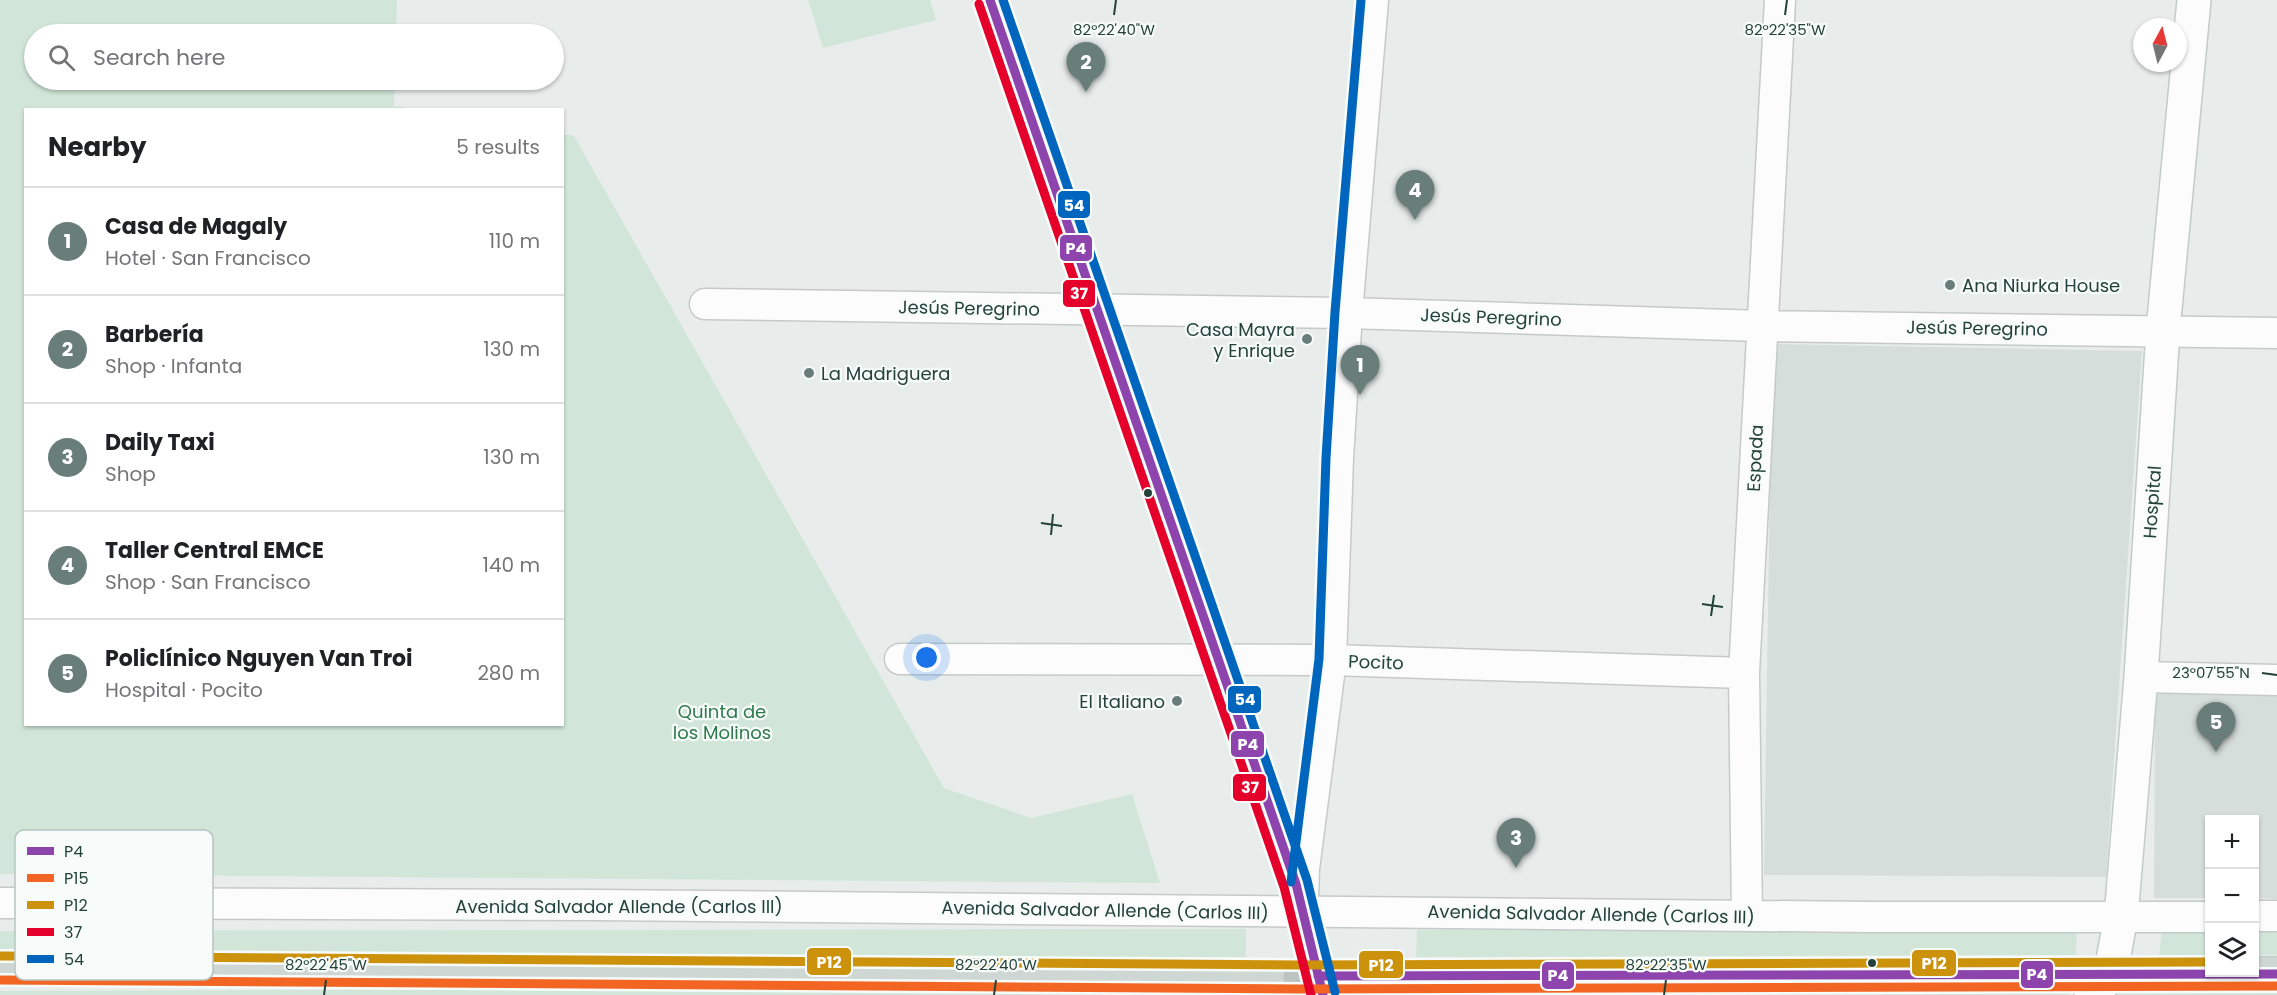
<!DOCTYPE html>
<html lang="en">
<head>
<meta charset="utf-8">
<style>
  body { margin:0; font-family:Poppins,sans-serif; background:#f2f2f2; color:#202124 }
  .controls { position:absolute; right:18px; bottom:18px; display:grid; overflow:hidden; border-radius:0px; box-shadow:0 2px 4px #0004 }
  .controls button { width:54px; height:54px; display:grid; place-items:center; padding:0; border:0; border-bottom:2px solid #e0e0e0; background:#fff; color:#202124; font:30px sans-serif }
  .compass { position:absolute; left:2133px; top:18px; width:54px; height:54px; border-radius:50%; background:#fff; box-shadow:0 2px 4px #0004; rotate:7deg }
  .you { position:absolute; left:927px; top:658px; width:21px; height:21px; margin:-15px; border:4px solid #fff; border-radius:50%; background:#1a73e8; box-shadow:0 0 0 9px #1a73e833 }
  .badge { display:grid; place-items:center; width:39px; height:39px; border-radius:50%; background:#697e78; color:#fff; font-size:20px; font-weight:700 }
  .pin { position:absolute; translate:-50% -50px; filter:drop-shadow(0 2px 3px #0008) }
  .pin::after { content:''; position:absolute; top:32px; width:21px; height:18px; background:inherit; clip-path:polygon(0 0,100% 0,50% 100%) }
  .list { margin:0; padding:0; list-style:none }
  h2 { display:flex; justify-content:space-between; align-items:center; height:78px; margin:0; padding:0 24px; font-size:26px }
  h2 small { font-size:20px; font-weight:400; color:#757577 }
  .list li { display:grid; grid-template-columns:39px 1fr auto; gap:18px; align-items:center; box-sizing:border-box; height:108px; padding:0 24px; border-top:2px solid #e0e0e0 }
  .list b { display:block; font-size:22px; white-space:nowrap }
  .list p { margin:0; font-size:20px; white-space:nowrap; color:#757577 }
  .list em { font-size:20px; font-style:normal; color:#757577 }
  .icon { flex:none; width:33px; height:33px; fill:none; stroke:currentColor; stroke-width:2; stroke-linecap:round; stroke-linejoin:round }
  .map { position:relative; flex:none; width:2277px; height:995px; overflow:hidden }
  .search { position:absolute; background:#fff; box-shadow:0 2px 4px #0004; left:24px; top:24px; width:540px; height:66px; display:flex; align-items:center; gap:15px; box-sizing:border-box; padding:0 21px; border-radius:33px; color:#757577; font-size:22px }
  .panel { position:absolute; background:#fff; box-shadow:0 2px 4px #0004; left:24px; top:108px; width:540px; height:618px; border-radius:0px }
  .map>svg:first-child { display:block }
</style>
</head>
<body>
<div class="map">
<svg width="2277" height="995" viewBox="0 0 2277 995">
  <rect width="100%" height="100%" fill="#e8edeb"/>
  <path fill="#d6dedb" d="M1772,344L2142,351L2106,877L1764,875Z
    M2155,685H2277V899L2255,898L2254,820H2210L2209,898H2154Z"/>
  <path fill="#d1e6d8" d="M0,0H397L396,34H34V80H395L394,106L414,109L26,110V724H562L563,134L574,136L944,788L1031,818L1132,794L1160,883L0,874Z
    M808,0H930L936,20L823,48Z
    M2254,928H2277V955H2255Z
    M1246,929V957L0,959V931Z
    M2077,929L2076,955L1416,957L1417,930Z
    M2162,929H2209V955H2159Z
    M2076,985L2068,995H1359L1364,987Z
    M2108,985H2277V995H2101Z
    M1280,987V995H0V991Z"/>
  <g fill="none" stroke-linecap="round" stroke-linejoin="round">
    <g stroke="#c5cac8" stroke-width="33">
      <path id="street" d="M705,304L1347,313L1762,326L2277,333
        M900,659L1331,660L1744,673
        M2141,677L2277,680
        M1303,900L1304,869L1331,660L1338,458L1347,313L1373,0
        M0,903L593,905L1872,917H2210
        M1747,916L1744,673L1780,0
        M2254,916H2277"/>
    </g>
    <g stroke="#c3cbc8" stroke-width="36">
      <path id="secondary" d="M2091,995L2110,976L2121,917L2141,677L2163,330L2194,0"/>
    </g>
    <g stroke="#c3ccc9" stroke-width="36">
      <path id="primary" d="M990,0L1296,884L1323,995
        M0,968L1300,977
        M1318,976L2277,974"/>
    </g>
    <g stroke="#c3ccc9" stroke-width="36">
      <path id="highway" d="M1300,977L1318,976"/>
    </g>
    <use href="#street" stroke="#fcfcfc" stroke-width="30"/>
    <use href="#secondary" stroke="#fcfcfc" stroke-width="33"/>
    <use href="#primary" stroke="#cfd7d5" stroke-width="33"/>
    <use href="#highway" stroke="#bcc4c2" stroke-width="33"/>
    <g stroke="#f7fbf9" stroke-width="14">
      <path id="bus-1" d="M990,0L1296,884L1323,995
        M1318,976L2277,974"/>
    </g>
    <g stroke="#f7fbf9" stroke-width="14">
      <path id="bus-2" d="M0,980L1300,989L2277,986"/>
    </g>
    <g stroke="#f7fbf9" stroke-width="14">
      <path id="bus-3" d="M0,956L1300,965L2210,962"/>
    </g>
    <g stroke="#f7fbf9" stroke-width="14">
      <path id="bus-4" d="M979,4L1284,887L1311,995"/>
    </g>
    <g stroke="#f7fbf9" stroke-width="14">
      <path id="bus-5" d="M1003,0L1307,880L1335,992
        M1291,882L1319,659L1326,458L1335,312L1361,0"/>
    </g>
    <use href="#bus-1" stroke="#8e44ad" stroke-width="9"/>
    <use href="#bus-2" stroke="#f26522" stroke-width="9"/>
    <use href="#bus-3" stroke="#cd920c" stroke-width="9"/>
    <use href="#bus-4" stroke="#e4002b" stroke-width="9"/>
    <use href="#bus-5" stroke="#0065bd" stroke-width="9"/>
  </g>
  <path fill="none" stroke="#24423a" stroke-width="2" d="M1114,15L1116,0M1785,15L1787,0M1041,523L1062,526M1051,535L1053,514M1702,604L1723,607M1711,616L1714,595M2262,673L2277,675M324,995L326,980M994,995L996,980M1664,995L1666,980"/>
  <g fill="#697e78" stroke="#f7fbf9" stroke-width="2">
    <circle cx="1950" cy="285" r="6"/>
    <circle cx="1307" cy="339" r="6"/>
    <circle cx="809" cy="373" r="6"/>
    <circle cx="1177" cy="701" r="6"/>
  </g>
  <g fill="#24423a" stroke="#f7fbf9" stroke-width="2">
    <circle cx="1148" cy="493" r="5"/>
    <circle cx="1872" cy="963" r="5"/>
  </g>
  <g text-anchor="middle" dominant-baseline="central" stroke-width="4.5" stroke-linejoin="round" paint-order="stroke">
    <g font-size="18" fill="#24423a" stroke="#f7fbf9" text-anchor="start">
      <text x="1962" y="285">Ana Niurka House</text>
      <text x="1295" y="329" text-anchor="end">Casa Mayra<tspan x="1295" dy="21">y Enrique</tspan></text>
      <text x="821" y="373">La Madriguera</text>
      <text x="1165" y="701" text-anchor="end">El Italiano</text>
    </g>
    <g font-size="18" fill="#24423a" stroke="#f7fbf9">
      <text transform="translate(969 308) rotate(1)">Jesús Peregrino</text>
      <text transform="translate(1491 317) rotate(2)">Jesús Peregrino</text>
      <text transform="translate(1977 328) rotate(1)">Jesús Peregrino</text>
      <text transform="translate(1755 458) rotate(-87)">Espada</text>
      <text transform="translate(2152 502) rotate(-86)">Hospital</text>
      <text transform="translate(1376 662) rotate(2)">Pocito</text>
      <text x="619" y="906">Avenida Salvador Allende (Carlos III)</text>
      <text transform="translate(1105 910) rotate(1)">Avenida Salvador Allende (Carlos III)</text>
      <text transform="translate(1591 914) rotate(1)">Avenida Salvador Allende (Carlos III)</text>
    </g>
    <g font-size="18" fill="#2d7a4b" stroke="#f7fbf9">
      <text x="722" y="711">Quinta de<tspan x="722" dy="21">los Molinos</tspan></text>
    </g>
  </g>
  <rect x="15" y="830" width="198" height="150" rx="9" fill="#f7fbf9" stroke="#b8c4c0" stroke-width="1.5"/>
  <rect x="27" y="847" width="27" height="8" fill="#8e44ad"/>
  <rect x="27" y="874" width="27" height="8" fill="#f26522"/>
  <rect x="27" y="901" width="27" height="8" fill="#cd920c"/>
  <rect x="27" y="928" width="27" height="8" fill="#e4002b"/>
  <rect x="27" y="955" width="27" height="8" fill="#0065bd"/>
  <g font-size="16" fill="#24423a">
    <text x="64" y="857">P4</text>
    <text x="64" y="884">P15</text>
    <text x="64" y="911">P12</text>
    <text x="64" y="938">37</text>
    <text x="64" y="965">54</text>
  </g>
  <g font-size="15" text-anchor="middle" fill="#24423a" stroke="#f7fbf9" stroke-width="4.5" stroke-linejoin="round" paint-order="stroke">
    <text x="1114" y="35">82°22'40"W</text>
    <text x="1785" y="35">82°22'35"W</text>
    <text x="2211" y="678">23°07'55"N</text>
    <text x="326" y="970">82°22'45"W</text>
    <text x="996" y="970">82°22'40"W</text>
    <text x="1666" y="970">82°22'35"W</text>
  </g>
  <g stroke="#f7fbf9" stroke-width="2">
    <rect x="1057" y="190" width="34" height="29" rx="6" fill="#0065bd"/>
    <rect x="1059" y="234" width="34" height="28" rx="6" fill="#8e44ad"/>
    <rect x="1062" y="279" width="34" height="29" rx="6" fill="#e4002b"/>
    <rect x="1227" y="685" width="35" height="29" rx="6" fill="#0065bd"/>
    <rect x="1230" y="730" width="35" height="28" rx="6" fill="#8e44ad"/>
    <rect x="1232" y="773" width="35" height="29" rx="6" fill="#e4002b"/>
    <rect x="806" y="947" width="46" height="29" rx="6" fill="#cd920c"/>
    <rect x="1911" y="949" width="46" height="28" rx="6" fill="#cd920c"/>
    <rect x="1358" y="950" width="46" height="29" rx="6" fill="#cd920c"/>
    <rect x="2020" y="960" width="34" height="29" rx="6" fill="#8e44ad"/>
    <rect x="1541" y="961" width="34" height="29" rx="6" fill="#8e44ad"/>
  </g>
  <g font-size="16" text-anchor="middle" font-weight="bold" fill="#fff">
    <text x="1074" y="211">54</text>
    <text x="1076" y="254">P4</text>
    <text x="1079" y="299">37</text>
    <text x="1245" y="705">54</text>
    <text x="1248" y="750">P4</text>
    <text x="1250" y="793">37</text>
    <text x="829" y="968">P12</text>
    <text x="1934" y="969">P12</text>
    <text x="1381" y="971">P12</text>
    <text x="2037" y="980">P4</text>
    <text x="1558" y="981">P4</text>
  </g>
</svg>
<div class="controls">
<button>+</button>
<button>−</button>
<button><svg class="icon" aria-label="layers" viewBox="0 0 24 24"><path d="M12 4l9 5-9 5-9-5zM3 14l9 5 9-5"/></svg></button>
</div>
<svg class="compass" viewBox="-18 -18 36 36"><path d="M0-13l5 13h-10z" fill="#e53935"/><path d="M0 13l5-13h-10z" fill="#757577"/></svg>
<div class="you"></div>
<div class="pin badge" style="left:1360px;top:395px">1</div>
<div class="pin badge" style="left:1086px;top:92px">2</div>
<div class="pin badge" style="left:1516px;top:868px">3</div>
<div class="pin badge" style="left:1415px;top:220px">4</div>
<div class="pin badge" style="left:2216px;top:752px">5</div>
<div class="search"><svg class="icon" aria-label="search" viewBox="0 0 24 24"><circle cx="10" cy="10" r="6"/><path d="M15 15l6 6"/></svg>Search here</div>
<section class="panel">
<h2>Nearby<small>5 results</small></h2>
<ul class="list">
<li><span class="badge">1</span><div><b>Casa de Magaly</b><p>Hotel · San Francisco</p></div><em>110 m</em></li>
<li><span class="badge">2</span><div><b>Barbería</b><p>Shop · Infanta</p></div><em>130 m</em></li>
<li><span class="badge">3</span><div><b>Daily Taxi</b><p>Shop</p></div><em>130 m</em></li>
<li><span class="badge">4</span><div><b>Taller Central EMCE</b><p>Shop · San Francisco</p></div><em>140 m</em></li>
<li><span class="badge">5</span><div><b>Policlínico Nguyen Van Troi</b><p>Hospital · Pocito</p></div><em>280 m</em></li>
</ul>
</section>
</div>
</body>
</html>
